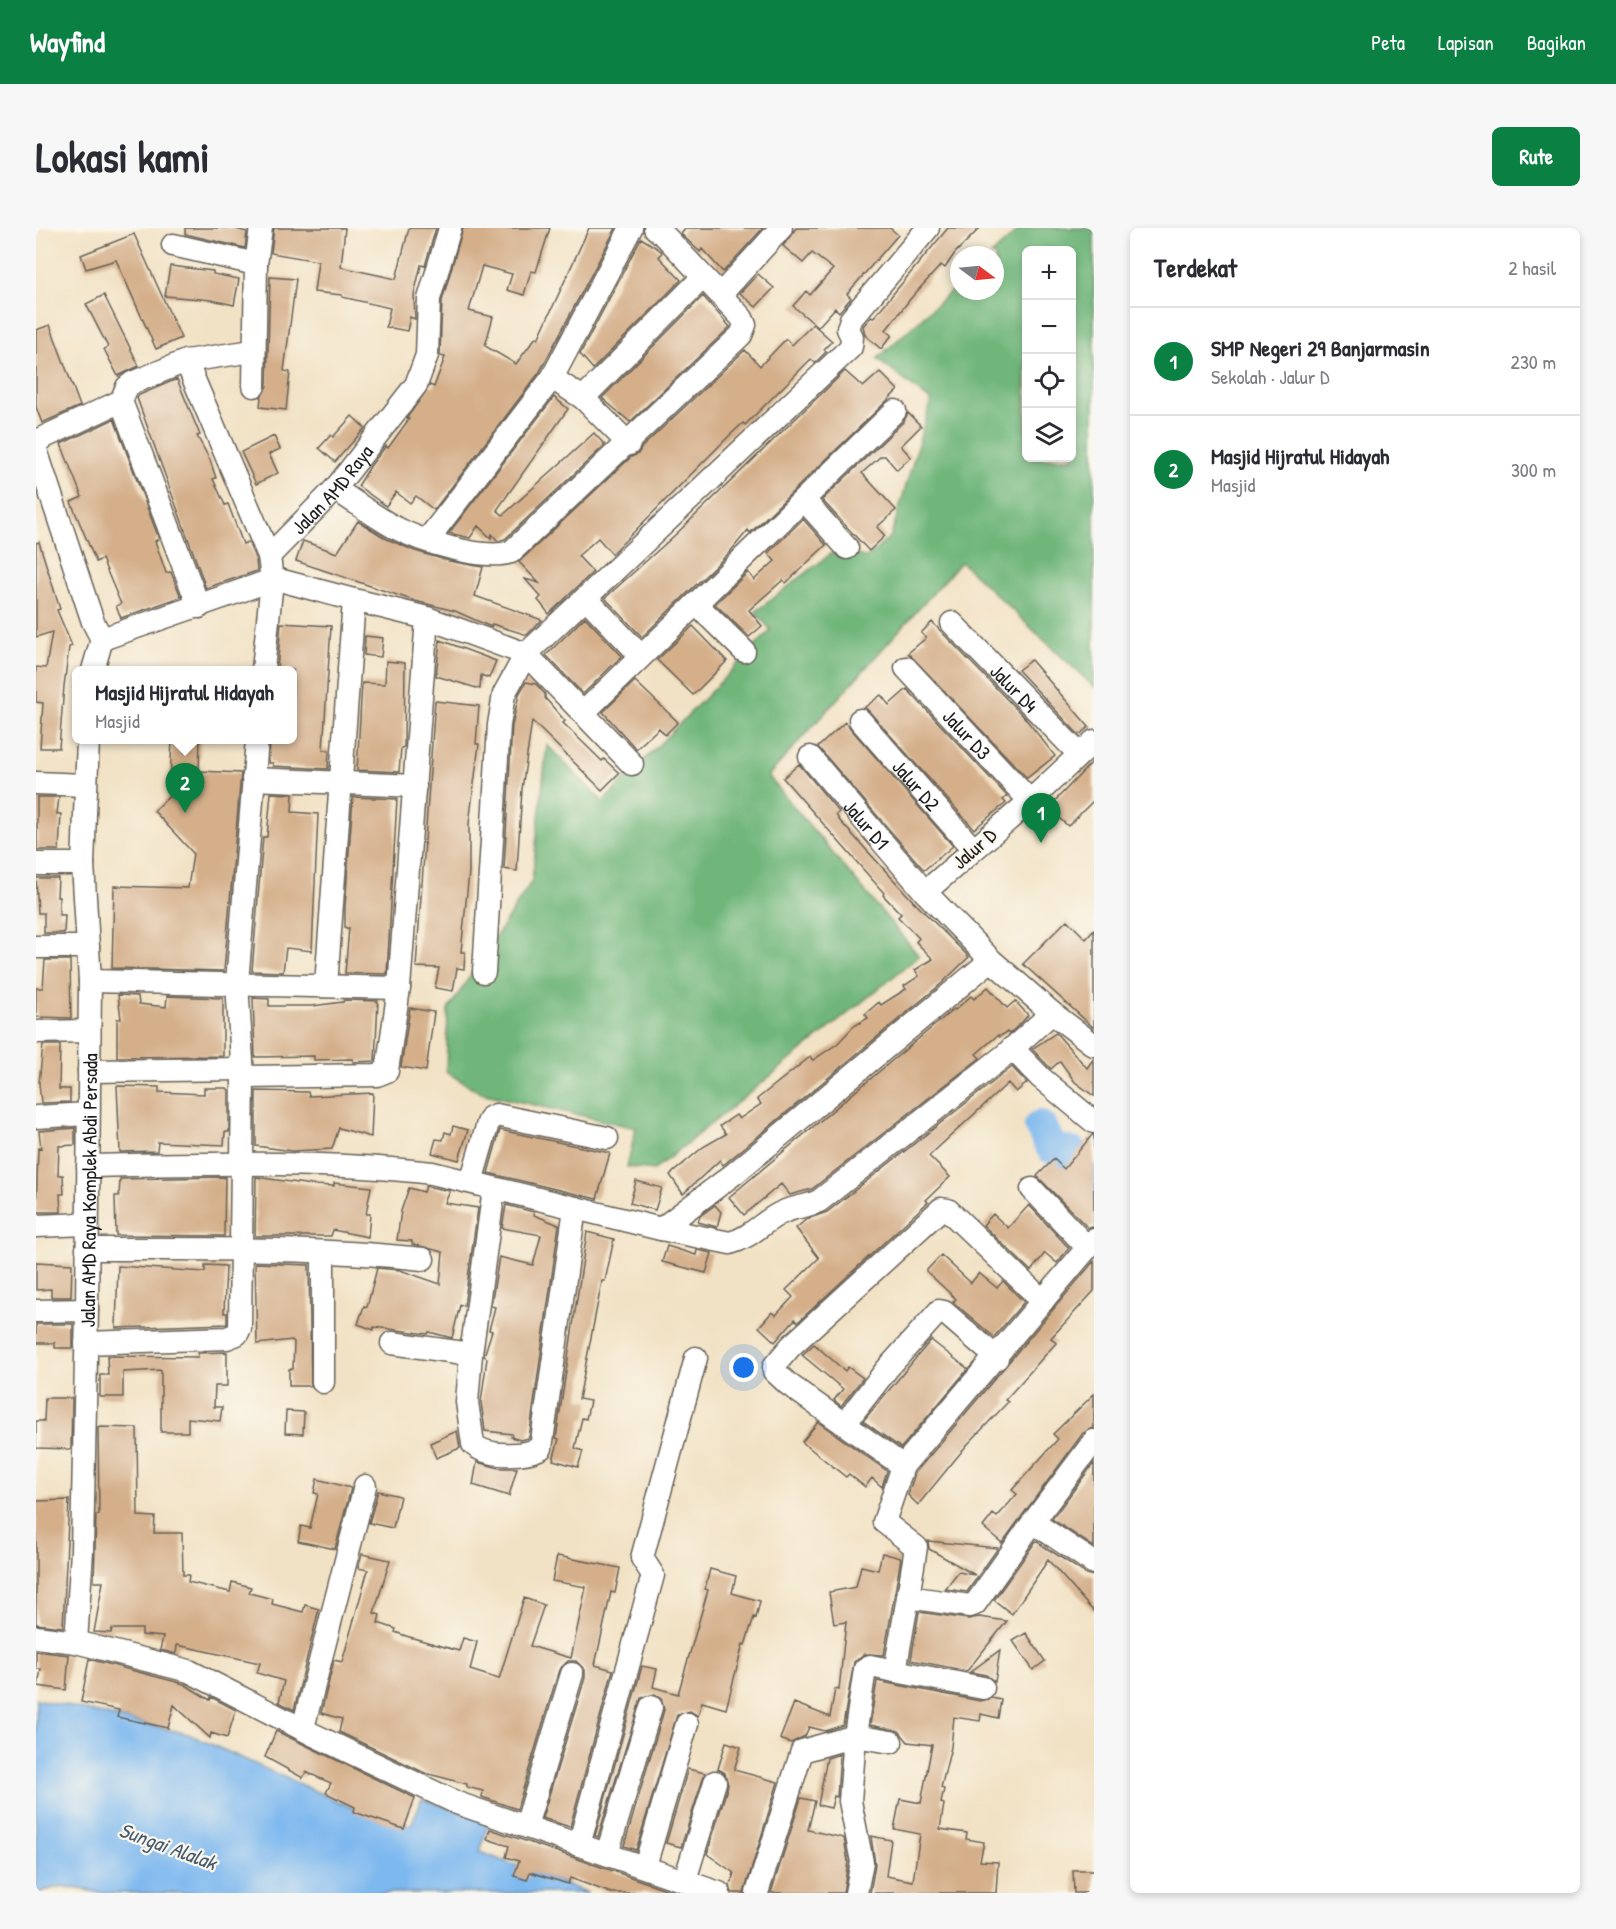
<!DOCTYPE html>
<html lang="id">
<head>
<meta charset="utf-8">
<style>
  body { margin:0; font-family:"Patrick Hand",sans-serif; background:#f7f7f7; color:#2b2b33 }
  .controls { position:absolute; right:18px; top:18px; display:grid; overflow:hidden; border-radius:9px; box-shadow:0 3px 9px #0003 }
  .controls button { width:54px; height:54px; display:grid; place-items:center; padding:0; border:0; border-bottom:2px solid #e1e1e2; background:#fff; color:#2b2b33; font:30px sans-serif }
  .compass { position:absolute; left:914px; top:18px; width:54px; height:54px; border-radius:50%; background:#fff; box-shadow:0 3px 9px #0003; rotate:106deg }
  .you { position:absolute; left:708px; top:1140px; width:21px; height:21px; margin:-15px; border:4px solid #fff; border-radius:50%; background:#1a73e8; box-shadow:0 0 0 9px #1a73e833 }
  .badge { display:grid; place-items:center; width:39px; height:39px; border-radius:50%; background:#0b8043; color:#fff; font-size:20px; font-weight:700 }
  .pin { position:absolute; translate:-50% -50px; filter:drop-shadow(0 2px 3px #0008) }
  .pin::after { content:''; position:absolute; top:32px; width:21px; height:18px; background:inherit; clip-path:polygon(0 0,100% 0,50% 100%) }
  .popup { position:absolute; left:36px; top:438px; width:225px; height:78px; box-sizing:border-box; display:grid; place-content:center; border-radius:9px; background:#fff; filter:drop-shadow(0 2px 4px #0005); font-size:20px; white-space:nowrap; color:#7c7c81 }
  .popup b { font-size:22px; color:#2b2b33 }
  .popup::after { content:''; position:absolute; left:50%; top:100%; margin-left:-12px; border:12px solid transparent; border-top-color:#fff }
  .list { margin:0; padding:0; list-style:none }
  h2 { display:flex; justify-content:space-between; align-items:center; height:78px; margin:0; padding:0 24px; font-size:26px }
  h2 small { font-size:20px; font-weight:400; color:#7c7c81 }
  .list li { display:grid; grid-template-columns:39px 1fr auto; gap:18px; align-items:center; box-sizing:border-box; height:108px; padding:0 24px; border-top:2px solid #e1e1e2 }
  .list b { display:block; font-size:22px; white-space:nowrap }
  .list p { margin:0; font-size:20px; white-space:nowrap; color:#7c7c81 }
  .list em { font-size:20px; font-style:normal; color:#7c7c81 }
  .icon { flex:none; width:33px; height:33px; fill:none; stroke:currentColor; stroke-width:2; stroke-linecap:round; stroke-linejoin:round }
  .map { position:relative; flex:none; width:1058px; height:1665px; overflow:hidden; border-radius:9px }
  header { display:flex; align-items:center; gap:36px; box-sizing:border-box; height:84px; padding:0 30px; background:#0b8043; color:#fff }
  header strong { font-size:28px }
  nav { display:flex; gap:33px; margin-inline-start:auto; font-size:21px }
  .intro { display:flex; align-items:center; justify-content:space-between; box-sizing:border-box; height:144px; padding:0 36px }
  h1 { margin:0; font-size:42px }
  .button { padding:15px 27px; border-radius:9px; background:#0b8043; color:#fff; font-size:21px; font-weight:700 }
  main { display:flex; gap:36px; padding:0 36px }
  aside { flex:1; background:#fff; border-radius:9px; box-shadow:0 3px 9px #0003 }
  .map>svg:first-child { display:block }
</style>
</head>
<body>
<header>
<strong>Wayfind</strong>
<nav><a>Peta</a><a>Lapisan</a><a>Bagikan</a></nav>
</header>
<div class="intro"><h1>Lokasi kami</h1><a class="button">Rute</a></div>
<main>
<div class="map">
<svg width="1058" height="1665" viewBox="0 0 1058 1665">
  <rect width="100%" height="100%" fill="#fbf7ec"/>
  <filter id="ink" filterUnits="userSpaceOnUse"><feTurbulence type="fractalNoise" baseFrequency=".0167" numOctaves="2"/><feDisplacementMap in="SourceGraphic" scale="12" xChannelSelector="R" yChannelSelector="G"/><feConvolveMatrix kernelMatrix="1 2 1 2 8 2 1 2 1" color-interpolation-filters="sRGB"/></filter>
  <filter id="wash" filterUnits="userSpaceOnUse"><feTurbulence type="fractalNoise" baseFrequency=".008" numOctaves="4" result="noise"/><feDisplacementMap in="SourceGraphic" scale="24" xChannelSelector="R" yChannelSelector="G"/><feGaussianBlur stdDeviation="1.35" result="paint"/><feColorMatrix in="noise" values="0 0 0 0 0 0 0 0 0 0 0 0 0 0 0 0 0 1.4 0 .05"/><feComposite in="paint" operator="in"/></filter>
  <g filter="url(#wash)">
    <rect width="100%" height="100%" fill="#f2e2c5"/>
    <path fill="#70b67a" stroke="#46694b" stroke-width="1.5" fill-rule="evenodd" d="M985,0H1058V459L925,334L732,548L883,728L618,942L591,939L600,900L445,865L410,844L412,782L496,653L511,517L567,574L735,402L719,384L801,321L831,330L855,308L895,173L841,131L923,56V63H959V27H955ZM990,22H1036V230H990Z"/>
    <path fill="#7db8ef" stroke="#4c6a86" stroke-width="1.5" d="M0,1471L152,1506L319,1581L375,1597L386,1571L453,1593L444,1624L552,1665H66L26,1658L0,1665Z"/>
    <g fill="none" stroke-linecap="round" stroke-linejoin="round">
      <path stroke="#7db8ef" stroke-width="32" d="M1004,898L1016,920L1036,925L1041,934L1042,943L1058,957"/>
    </g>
    <g id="blocks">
      <path fill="#d4af8a" d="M149,0H196L211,4L209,20L149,6Z
        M238,0H309L305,39L360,51L373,0H400L389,38L385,37L378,67L379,91L374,89L371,103L350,99L354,80L306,69V67L278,64L282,33L235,25Z
        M427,0H514L500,44L495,43L488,67L471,62L476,46L446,38L433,83L457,89L449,118L480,136L500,109L502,111L553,0H580L503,145L398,282L380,268L374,275L360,264L350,278L322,258L335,237L350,218L352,220L373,191L371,190L394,157L398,159L409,129L404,128L406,73Z
        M650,0H727L687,44L666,21L664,24L645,6Z
        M760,0H854L862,7L811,66L815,70L803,84L799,80L782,99L757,78L770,63L774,67L797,41L776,25L767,35L747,18Z
        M912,0H944L919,25L909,40L905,37L875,70L850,102L856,107L845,121L829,107L827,98L835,89L837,90Z
        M98,6L145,110L120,121L80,32L50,41L45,27Z
        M605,10L621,20L626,24L623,29L645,52L557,141L544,126Z
        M134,38L177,43V46L203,51L198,77L176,72L129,68Z
        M722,46L738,60L720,79L704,65Z
        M234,49L260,51L248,143L254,144L250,182L224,179L225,169L231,158Z
        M68,67L103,138L82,148L68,121L72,119L50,76Z
        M667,68L694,99L594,194L566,170Z
        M777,96L796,113L788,121L790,124L779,135L775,131L709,197L707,195L694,207L576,326L562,310L542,328L557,344L513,386L502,372L505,369L489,351L503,355L483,334L595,229L602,226L606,219L709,122L724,138L750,111L756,117Z
        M14,97L44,178L6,195L0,179V102Z
        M809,143L827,159L844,144L862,162L714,305L712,302L694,324L606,409L569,370L639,307Z
        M141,151L164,207L161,208L174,232L180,250L177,251L189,277L192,276L207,316L212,314L220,332L221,343L170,360L101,170L103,167Z
        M518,169L532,181L461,282L467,287L558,205L569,217L469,311L462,313L456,306L455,310L442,298L434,310L413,305Z
        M872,185L885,198L865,218L875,229L861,242L849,228H845L826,245L860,282L841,299L849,308L833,323L786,272L868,193Z
        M316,188L329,200L299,234L283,220L295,207L297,209Z
        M78,191L123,311L119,313L130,345L135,344L145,369L85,390L80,378L85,376L66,331L60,334L35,274L46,269L25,216Z
        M238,208L244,221L233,226L242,245L220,256L205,224Z
        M767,291L790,317L750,355L747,352L713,382L726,398L713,409L679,376L712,344L718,352L739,333L732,325Z
        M322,293L351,311L379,323L413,333L447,339L439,368L506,392L491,407L456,396L455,399L419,383L379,373L260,333L267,313L301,325Z
        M3,314L24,381L21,382L36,418L33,419L28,458L23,520H4L7,475L0,474V439L10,440L16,404L0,409V315Z
        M549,389L586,428L547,466L510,427Z
        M896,394L989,490L1019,528L991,550L872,425L890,410L885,405Z
        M245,395L295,398L287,522H293L292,541L237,538V535H233L234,512H257V442H241Z
        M657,398L691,433L657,467L621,432Z
        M329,408L347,410L345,429L328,427Z
        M404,412L460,433L453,450L445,447L444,461L400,448Z
        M995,432L1053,499L1043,507L982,442Z
        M350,433L369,435L368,519L365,520L363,544L321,542L326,455L349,456Z
        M599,453L642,494L629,507L623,500L600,521L567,484Z
        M490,454L500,456L509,466V470L529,493L527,495L566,533L568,531L583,545L566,562L496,493L486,561L481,643L468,641L476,498L483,466Z
        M871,461L971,568L967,572L970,575L938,601L829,479L845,467L853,477Z
        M399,473L443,478L440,516H443L433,596V644L425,724H429L428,741L421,740L417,763L399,760L403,740L380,739Z
        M809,494L917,618L888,642L782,519Z
        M136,512H164L163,543L205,545L188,743L76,740L78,658L152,660L157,625L118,583L147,555H134Z
        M1058,532V572L1032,598L1012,580Z
        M763,536L803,584L800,587L804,593L877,673L933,729L905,756L691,934L687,937L684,932L647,966L634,947L667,919L690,906L684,898L700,887L703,891L725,876L721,871L774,829L777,832L801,816L818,798L832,790L829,786L843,774L845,777L870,761L868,758L883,748L879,742L897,731L880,714L883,710L862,689L865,686L847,667L848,665L747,550Z
        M235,565L257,566L256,584L282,586L276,723L250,720L247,744L216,743L227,609H231Z
        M1,569H23L21,586H25L23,622H1Z
        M317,569L361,571L351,746L309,745L313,700H309V679Z
        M0,650H22L21,669H23V687H29L28,705H8V685H2Z
        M1031,692L1050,711L1058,702V800L987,736Z
        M9,732H34L35,790L0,789V760H7Z
        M952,759L971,780L979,773L992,787L987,793L973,806L971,804L963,809L962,807L940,826L944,830L776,961L754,967L745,956L708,987L693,969L918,781L919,782L935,768L938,771Z
        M82,767L102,768L103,776L130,779L131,768L187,770V828L81,829V791H85Z
        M217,770L233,771V778H276L307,774L308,772L342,773L339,833L317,834V831L278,832V828L219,829Z
        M374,780L398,784L390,843L365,839Z
        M1020,805L1051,840L1058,830V868L1039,854L1024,833L1015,841L996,821Z
        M7,817H24L23,861H34V874L5,875L3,855Z
        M976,839L991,855L980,864L972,855L893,928L914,949L890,972L892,974L762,1094L759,1091L739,1114L723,1099L736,1084L740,1087L757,1069L750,1062L783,1030L760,1000L771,991L791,984Z
        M81,858L123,859V864L168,866V860H191L193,862V904H189L188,917L122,914L121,923L84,924Z
        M220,863L272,864L273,868L337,865L335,909L303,900L296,921L257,923L220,918Z
        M417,898L432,902L423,932L396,925L400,911L407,912L409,904L415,906Z
        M39,900V917L23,918L22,947H27L28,966H24L25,984H0L2,920L5,921L3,903Z
        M464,902L574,925L561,971L452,945Z
        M1056,907H1058V999L1052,1000L1001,948L1018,931L1028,941Z
        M189,949L188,1008L80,1007L79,968H83L84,951Z
        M220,949L276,957L298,958V955L335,959L330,986H334L332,1009L297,1002L295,1008H219Z
        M600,953L626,960L619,982L594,975Z
        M390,958L414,963L409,975L442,980L428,1078L424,1077L416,1110L393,1104L392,1106L338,1099V1102L322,1096L328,1078L331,1079L341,1040L364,1042L404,1056L407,1024L376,1016V1013L361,1012L365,983L373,960L388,964Z
        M470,977L498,984V987L523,997L493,1210L484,1212L475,1209L476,1206L449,1203L445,1174L451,1130L448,1128L456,1103L453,1102L459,1079L455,1078L463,1029L497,1037L505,1007L466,1000Z
        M679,977L685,984L681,999L662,994L664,988Z
        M993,977L1033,1020L1021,1035L1009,1025L995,1043L947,997L957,986L972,1000Z
        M551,1004L578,1011L569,1053H566L543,1171L554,1173L550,1191L546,1190L539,1220L547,1223L542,1239L517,1232L523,1211L520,1210Z
        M631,1018L660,1027L661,1022L676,1025L670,1045L626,1034Z
        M905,1027L935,1055L943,1045L961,1060L967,1053L988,1074L958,1109L917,1074L920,1071L890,1043Z
        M1058,1033V1063L1015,1110L1020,1115L969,1172L972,1174L931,1217L882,1277L872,1267L879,1245Z
        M0,1034L36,1036L35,1069H15V1061L0,1062Z
        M219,1035L273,1037L275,1158H253V1141H257L258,1114L256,1112L221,1116Z
        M169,1037L190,1038L188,1085H191V1096L80,1100L82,1038L169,1044Z
        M0,1096H37V1120H19V1115H0Z
        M895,1112L932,1141L865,1220L827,1193Z
        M778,1116L809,1143L812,1139L827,1150L805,1178L798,1172L807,1161L766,1127Z
        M191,1124V1158H179L178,1179H186L184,1193L152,1190V1204H125V1142L87,1144V1169H64V1147H72L71,1128L162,1129V1125Z
        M1058,1166V1200L1047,1205L966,1315L947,1299L957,1286L961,1289L981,1266L976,1262L1022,1211L1017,1206Z
        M9,1170H36L35,1221L0,1220V1193H8Z
        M250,1183L268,1184L267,1206L249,1205Z
        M782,1194L851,1243L846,1259L836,1250L829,1259L813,1246L810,1249L766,1214Z
        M62,1199L101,1200L102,1288L119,1289L118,1305H146L147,1347H153L152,1354L194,1364L196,1354L215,1359L213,1365L237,1371L236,1376L267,1384L269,1377L283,1381L258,1482L243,1474L248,1453L221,1445L224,1435L141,1417L140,1426L124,1422L127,1409L106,1407V1401H76L75,1405L58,1404L67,1354H58L60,1287H63Z
        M421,1203L424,1220L400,1230L394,1215Z
        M441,1234L463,1240H481L473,1268L437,1257Z
        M1058,1235V1319L1016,1291Z
        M281,1251L315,1260L299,1321L262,1313L265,1298L274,1300L282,1266L278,1265Z
        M342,1263L364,1268L357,1300L333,1295Z
        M33,1272L27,1399L0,1396V1273Z
        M892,1313L962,1320L931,1364L909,1361L922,1344L939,1347L893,1321Z
        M1000,1313L1050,1346L1058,1348V1384L1012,1332L976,1386L958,1372Z
        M846,1325L865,1330L848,1427L828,1426L818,1434L807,1497L789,1503L773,1499L769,1508L755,1515L744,1511L758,1475L794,1489L799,1461L803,1462L810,1394L798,1396L793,1364L820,1359L825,1338L842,1342Z
        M326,1326L354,1332L338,1385L344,1387L342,1395L360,1401L359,1404L370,1408L423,1423L427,1410L441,1414L434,1442L463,1451L488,1370L508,1377L494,1418L535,1430L550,1359L516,1353L521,1328L584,1340L579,1365L575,1364L559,1437L577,1442L534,1599L506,1590L549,1450V1442L540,1433H532L523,1442L481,1581L446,1569L447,1563L431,1559V1556L389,1545L303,1504L306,1491L285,1485L298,1432L306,1434L332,1342L322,1340Z
        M674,1341L700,1348L696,1365L724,1373L720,1390L718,1389L709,1417L707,1416L690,1481L666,1474L662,1488L654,1483L641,1487L600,1622L588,1618L628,1482L625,1470L619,1466L605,1470L562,1609L559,1608L606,1438L621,1441L617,1459L642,1466L672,1362L669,1361Z
        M883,1384L932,1391L943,1389L971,1393L931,1443L875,1432Z
        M990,1405L1009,1433L997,1442L977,1413Z
        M964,1422L959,1454L950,1447L934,1444Z
        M0,1423L33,1427L30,1462L2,1458L5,1441H0Z
        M53,1431L148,1456L174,1472L175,1469L200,1482L191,1510L175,1505L174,1510L138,1477L132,1500L81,1489L83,1482L45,1474Z
        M841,1453L944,1473L956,1470L965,1472L962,1490L945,1486L944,1493L918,1489L915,1519L905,1560L908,1561L905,1575L908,1576L904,1601L931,1605L930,1611L948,1614L944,1633L962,1634L960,1665H834L839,1636L835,1608L855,1612L850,1648L877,1653L884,1606L858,1601L864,1571L885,1575L896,1517L872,1514L863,1503L834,1497Z
        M240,1503L379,1570L368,1601L318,1584L319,1579L290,1565L295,1555L270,1544L267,1550L229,1529Z
        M690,1514L705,1519L698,1542L742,1554L708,1665H696L694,1658L698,1645L671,1626L692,1557L689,1545L682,1541Z
        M804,1526L801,1569L798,1568L795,1580L782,1577L791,1530Z
        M652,1541L669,1545L645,1619L630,1615Z
        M765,1570L779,1573L772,1602L808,1610L812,1634L807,1665H735Z
        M454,1601L539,1630L641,1665H575L534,1650L532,1656L494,1644L491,1652L478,1648L483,1633L470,1629L473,1618L451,1611Z
        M1037,1642H1058V1665H1038Z"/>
    </g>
  </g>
  <g filter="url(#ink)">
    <use href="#blocks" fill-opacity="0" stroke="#676157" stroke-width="1.5"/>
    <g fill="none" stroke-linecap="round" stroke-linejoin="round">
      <g stroke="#676157" stroke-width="25">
        <g id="minor">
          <path d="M137,17L220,36"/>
          <path d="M685,66L745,0"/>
          <path d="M150,133L217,123"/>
          <path d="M516,150L547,170L593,216"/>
          <path d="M218,158L220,36L225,0"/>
          <path d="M547,170L667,49"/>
          <path d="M85,173L163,379"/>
          <path d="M0,213L85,173L91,159L96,155L150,133L233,328L236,352L227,442"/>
          <path d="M0,222L57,394L66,411L57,442"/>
          <path d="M299,261C319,274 338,288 358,299C384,313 447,333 475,324L705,107L709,97L706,90L630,9L619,0"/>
          <path d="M768,272L811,320"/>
          <path d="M392,311L516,150L595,0"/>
          <path id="s1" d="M233,328L299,261L380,157L391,127L393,71L414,0"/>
          <path d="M236,350L318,372L290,758"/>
          <path d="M550,370L605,428"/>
          <path d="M660,376L708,423"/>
          <path d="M391,390L490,426L468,466L463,497L448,744"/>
          <path id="s2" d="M916,395L1042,525"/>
          <path d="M66,411L236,352"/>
          <path id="s3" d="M870,440L994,573"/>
          <path d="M548,484L859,183"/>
          <path id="s4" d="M824,492L937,621"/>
          <path d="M1058,513L994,573L889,664L955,732L1016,785L1058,817"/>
          <path id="s5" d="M774,529L889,664"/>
          <path d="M596,536L490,426L815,119L816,109L812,101L815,91L892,0"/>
          <path d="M217,551L379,558"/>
          <path d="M0,555L49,557"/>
          <path d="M0,636H47"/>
          <path d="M0,719H52"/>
          <path d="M54,753L363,760L391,390L318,372"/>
          <path d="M0,804L53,803"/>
          <path d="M976,820L1005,850L1058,894"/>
          <path d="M53,843L206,841"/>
          <path d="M207,849L341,847L351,843L363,760"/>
          <path d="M0,889L52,886"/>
          <path d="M52,938C166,936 282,932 396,945L625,1001L699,945L955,732"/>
          <path d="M435,954L452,895L455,889L460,887L571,910"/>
          <path d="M458,961L435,1126L431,1174L437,1216C451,1230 489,1228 505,1220L539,980"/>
          <path d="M996,961L1051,1019"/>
          <path d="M0,998L51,996"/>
          <path d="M625,1001L694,1015C715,1010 728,992 747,984C758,979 770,979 783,973L969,827L1016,785"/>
          <path d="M51,1021C163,1021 275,1019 387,1031"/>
          <path d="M0,1083L51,1082"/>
          <path d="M50,1115L191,1110L201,1106L204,1100L207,849L201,755L221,512"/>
          <path d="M356,1115L435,1126"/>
          <path d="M287,1154V1024"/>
          <path d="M809,1195L851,1141L903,1083L908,1084L961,1130"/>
          <path d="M867,1238L752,1156L738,1143V1138L755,1118L905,981L912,982L1007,1073"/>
          <path d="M997,1294L1058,1213"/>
          <path d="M872,1369L880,1319L848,1294L867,1238L1058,1012"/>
          <path d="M0,1409L40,1414L153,1443L276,1506L421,1575L683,1665"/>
          <path id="s6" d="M40,1414L46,1323L51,1082L54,753L47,636L52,512"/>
          <path d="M859,1443L947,1460"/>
          <path d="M267,1500L329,1258"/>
          <path d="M490,1598L536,1446"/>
          <path d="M543,1617L617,1347L606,1330L660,1130"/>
          <path d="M571,1626L615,1479"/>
          <path d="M609,1638L651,1496"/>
          <path d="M649,1652L679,1554"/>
          <path d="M721,1665L766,1523L819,1508L855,1514"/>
          <path d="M820,1665L826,1634L814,1573L819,1508L829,1441L834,1438L859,1443L872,1369L934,1378L939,1376L997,1294L1058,1335"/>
        </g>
      </g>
      <use href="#minor" stroke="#fff" stroke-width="22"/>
    </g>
  </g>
  <g text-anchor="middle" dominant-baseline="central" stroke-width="4.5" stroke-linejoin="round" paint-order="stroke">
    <g font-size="20" fill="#1c1c1c" stroke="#fbf7ec">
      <text stroke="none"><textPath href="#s1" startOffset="92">Jalan AMD Raya</textPath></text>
      <text stroke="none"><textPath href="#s2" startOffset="90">Jalur D4</textPath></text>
      <text stroke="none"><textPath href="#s3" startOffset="90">Jalur D3</textPath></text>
      <text stroke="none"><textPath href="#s4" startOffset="86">Jalur D2</textPath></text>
      <text stroke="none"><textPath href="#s5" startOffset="88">Jalur D1</textPath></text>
      <text transform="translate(938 620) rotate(-41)">Jalur D</text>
      <text stroke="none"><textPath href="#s6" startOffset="452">Jalan AMD Raya Komplek Abdi Persada</textPath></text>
    </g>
    <g font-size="21" font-style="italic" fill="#435a70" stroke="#fbf7ec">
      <text transform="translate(132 1618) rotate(20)">Sungai Alalak</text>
    </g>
  </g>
</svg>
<div class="controls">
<button>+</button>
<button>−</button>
<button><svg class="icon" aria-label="locate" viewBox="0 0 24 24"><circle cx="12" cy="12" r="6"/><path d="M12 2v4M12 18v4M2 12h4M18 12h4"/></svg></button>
<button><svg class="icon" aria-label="layers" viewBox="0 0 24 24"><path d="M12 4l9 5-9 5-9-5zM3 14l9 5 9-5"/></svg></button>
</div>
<svg class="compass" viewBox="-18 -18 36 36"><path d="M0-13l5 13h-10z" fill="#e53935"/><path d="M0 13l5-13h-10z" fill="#7c7c81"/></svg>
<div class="you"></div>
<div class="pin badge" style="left:1005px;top:615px">1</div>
<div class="pin badge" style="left:149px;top:585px">2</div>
<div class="popup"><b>Masjid Hijratul Hidayah</b>Masjid</div>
</div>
<aside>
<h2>Terdekat<small>2 hasil</small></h2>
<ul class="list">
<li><span class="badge">1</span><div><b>SMP Negeri 29 Banjarmasin</b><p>Sekolah · Jalur D</p></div><em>230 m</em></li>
<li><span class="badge">2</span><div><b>Masjid Hijratul Hidayah</b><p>Masjid</p></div><em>300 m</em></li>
</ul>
</aside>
</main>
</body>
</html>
